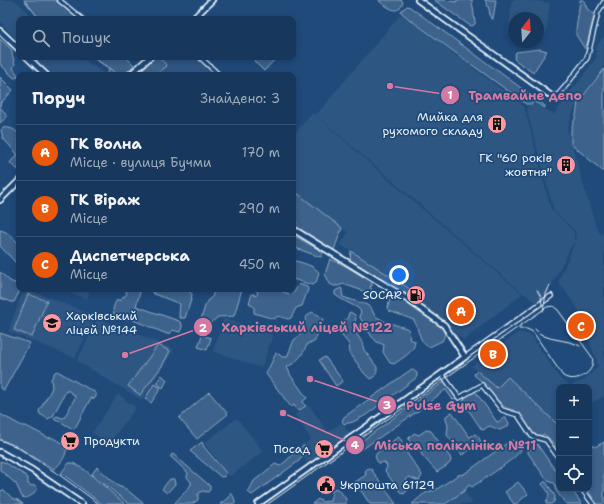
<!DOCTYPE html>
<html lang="uk">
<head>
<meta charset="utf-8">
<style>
  body { margin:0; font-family:"Shantell Sans",sans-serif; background:#244365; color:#f1f3f6 }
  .controls { position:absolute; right:12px; bottom:12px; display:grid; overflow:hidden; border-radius:8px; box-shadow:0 2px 6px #0003 }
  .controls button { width:36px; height:36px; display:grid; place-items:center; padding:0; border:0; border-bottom:1px solid #365272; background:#17385c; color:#f1f3f6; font:20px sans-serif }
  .compass { position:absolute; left:508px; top:12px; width:36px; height:36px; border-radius:50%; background:#17385c; box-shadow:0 2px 6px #0003; rotate:17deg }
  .you { position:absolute; left:399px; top:275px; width:14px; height:14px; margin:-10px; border:3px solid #fff; border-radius:50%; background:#1a73e8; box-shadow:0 0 0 6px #1a73e833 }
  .badge { display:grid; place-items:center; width:26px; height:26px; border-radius:50%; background:#ea580c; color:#fff; font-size:13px; font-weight:700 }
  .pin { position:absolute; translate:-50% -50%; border:2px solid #fff; box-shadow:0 1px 4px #0006 }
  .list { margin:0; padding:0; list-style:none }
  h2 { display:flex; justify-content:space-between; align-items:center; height:52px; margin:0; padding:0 16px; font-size:17px }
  h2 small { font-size:13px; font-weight:400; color:#9eacbb }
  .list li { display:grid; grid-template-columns:26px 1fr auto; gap:12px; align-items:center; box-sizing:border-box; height:56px; padding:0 16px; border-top:1px solid #365272 }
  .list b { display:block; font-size:15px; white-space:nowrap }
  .list p { margin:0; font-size:13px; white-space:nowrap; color:#9eacbb }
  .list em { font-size:13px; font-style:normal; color:#9eacbb }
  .icon { flex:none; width:22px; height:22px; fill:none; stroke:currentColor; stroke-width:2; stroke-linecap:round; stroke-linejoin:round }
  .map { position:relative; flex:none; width:604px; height:504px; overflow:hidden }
  .search { position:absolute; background:#17385c; box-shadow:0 2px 6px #0003; left:16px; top:16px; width:280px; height:44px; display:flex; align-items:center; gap:10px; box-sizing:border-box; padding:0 14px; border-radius:8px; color:#9eacbb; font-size:15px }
  .panel { position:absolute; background:#17385c; box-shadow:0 2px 6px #0003; left:16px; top:72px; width:280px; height:220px; border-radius:8px }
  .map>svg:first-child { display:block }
</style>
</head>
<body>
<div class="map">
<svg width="604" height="504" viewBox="0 0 604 504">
  <rect width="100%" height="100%" fill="#1f4a7a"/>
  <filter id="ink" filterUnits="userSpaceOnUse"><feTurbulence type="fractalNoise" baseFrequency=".025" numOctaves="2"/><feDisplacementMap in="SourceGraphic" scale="8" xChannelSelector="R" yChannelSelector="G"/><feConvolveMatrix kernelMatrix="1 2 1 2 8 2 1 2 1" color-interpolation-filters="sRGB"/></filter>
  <g filter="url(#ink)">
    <path fill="#2e5683" d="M0,0H15L34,19H19V42L0,21Z
      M512,0H526L550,3L546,34L538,37V18H514V34H508Z
      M401,14L524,106L551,209L574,232V241L547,294L536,303L519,290L316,115Z
      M604,36V67L578,100L567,129L595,224L600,234L604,233V396L589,405V387H559V423L557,425L508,377L497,388L471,366L519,332L531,335L561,380L570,385L583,381L598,367L596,357L588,339L593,331L566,292L558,282L575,242L576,232L554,211L526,107L534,104L554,114L596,58V47Z
      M33,57H80L105,74L104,75H50Z
      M161,57H197L218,75H160L158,73L167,66L160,58Z
      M313,113L398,188L522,294L464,340L420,302L423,295L414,289H410L351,251L340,245L348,233L293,190V135Z
      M24,289H27L96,316L75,358L8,331Z
      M60,289H90L87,299Z
      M98,318L174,349L142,400L77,361Z
      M224,318L273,335L261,368L213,351Z
      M118,394L136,408L108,444L92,433Z
      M309,405L328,432L341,423L351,434L309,466L302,456L311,451L305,444L311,439L295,415Z
      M237,418L263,451L230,477L204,443Z
      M464,491L473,504H447Z"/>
    <path fill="#3c628c" stroke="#92aac2" d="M24,0H59L82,19H41L38,17Z
      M379,0H401L403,2C399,17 388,7 380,2Z
      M434,0H445L456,2L457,0H472L475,22V24L472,26L469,25Z
      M485,0H496L493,19H491L490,16L489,9Z
      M580,0H584L587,9L593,13L594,16L587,44L585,49L576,35V30Z
      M407,6L410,7L528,93L545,106V108L534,102L532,104H526L409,19L401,12V11Z
      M0,39L12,50V53L15,65L13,68L18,75L17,77L15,78L13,77L0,64Z
      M540,49L547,51L533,73L514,59L516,52Z
      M92,57H126L134,65L124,75H106L108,73L109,68Z
      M155,57L160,58L167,66L158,73L160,75H136Z
      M259,57H277L264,71L254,61Z
      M604,69V172L571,144V129L576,116L578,102Z
      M0,77L13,90L0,104V107C7,115 9,116 0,123Z
      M3,128C10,127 14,129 19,134V170L13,166L10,163L13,159L17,156V154L3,138L1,130Z
      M293,190L342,228L334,250H332C329,247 325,246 321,244C311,238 303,230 293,225Z
      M0,230C9,232 13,238 19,244V264L15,262L0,246Z
      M293,235L323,252L322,256L320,257L293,247Z
      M351,251L410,289L407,295L402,294L352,262L350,260Z
      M330,259L342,264L372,282V286H370L372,291L371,292L369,293L343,284L338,286H334L330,284L325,274Z
      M293,260C301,263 315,265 319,273L316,283L312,285L293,279Z
      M0,272L10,281L19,285L20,290L14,302H12L0,298Z
      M299,284L307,287L308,289L302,306L296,308L291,318L288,319L278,316L274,319L254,313V307L249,303L252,294H254L255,296L257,295L258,292L254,289H275L292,295L293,294Z
      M341,288L342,289V292L343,297L367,305L371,308L375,316L386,322L406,328L409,330L410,336L409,339L415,341C415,352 402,358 394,364L390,363L383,352L384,345L377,342L372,337L359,316L361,312L358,308L343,300L335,295V291Z
      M125,289H141L136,306L179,321L182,324V327L180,332L172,330L169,334H167L133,320L131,319V318C125,321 119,317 114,314C112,309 114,304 117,300H121L123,297L125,296L127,293Z
      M152,289C162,288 185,286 192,294L191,300L185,318H180L179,315L180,304L152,293Z
      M215,289H242L234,316L218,317L208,325L201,322V319L206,303L208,300L212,297Z
      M28,294L47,301L32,337L14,330Z
      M393,294L440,324C445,330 446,334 442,341L429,347C419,343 419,329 414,320L389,311L387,309C389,304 390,298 393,294Z
      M312,312L320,316L323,319L315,341L312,343H308C302,355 299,361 287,367L291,376L307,398L302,402L306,406L298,411L294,405L291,407L266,374L276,353L280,355L282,357H287L294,340L299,336L307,316Z
      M350,312L355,315C357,320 355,323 352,327L362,342L364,350L377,367C377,373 376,377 370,379L364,373L350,353L349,344L342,336L343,326L344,320L347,319L349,313Z
      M0,333L30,343L4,390L0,388Z
      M202,335L211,338L207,350L198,347Z
      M158,345L170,351L162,366L140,395L128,386Z
      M325,357L343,381L336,386L319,360Z
      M413,370L417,373V376L416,378L366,415L353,422L344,424L342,421L344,417L409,371Z
      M57,371L96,393V397L94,399L91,398L75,428L73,429L61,422L55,420L54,418L57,416L62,418H64L75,398V396L69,391H66L53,416L48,419L40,414L39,411L51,390L52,387L51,379L55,372Z
      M477,371L497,388L508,377L557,424L559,423V456L554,450L555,444L544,434L539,437L533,434L524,420L516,411L506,408L500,403L479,379L475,376L474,374Z
      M162,375L167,380L163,388L156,383Z
      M445,381L446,382L457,398L453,400L446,390H445L418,411L364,448L362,449L358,446L357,444L359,443Z
      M154,384L161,388L151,403L145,399Z
      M472,391H475L497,422H498L504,418H506L509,423L508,426L500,430L490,426L487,427L485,429L482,430L463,402L466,395Z
      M209,392L228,414L197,439L179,418Z
      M452,412L468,435L470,437L475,434C478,436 480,439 481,442L462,455L447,435L448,425L446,420V416Z
      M0,414L22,426H26L49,438L51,437L66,445C68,454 61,464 54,469L18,447L0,439Z
      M426,430L431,431L450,457L451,461L448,465L437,472L421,454V449L418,443L413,445L408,439L414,433L419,435Z
      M398,437C402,439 402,442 402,446L422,475L419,481L409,477L406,480L405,484L408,489V490L404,494L401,493L385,471L387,467L386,464L383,462L379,464L377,461L375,456L377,453Z
      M513,440L521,450C516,459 482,480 472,487L469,485L464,491L445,504H412C418,499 426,490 434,491L458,475L464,474L510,441Z
      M202,442L204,447L227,474L225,476L221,477L190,451Z
      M589,442L592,445L595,447L604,442V504H597L587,489H589Z
      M537,444L555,470L559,472V489H571L582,504H566L556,491V486L554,483L550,482L546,479L528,453V451Z
      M302,446H305L307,450L306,453L302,456L299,461L252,495L248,492L254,481L275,464L280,466C288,460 295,452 302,446Z
      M173,454L210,486V490L208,492L202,491L198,494V500L192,504H174L191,485V482L187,477L188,473L171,457V455Z
      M0,461L6,463L26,476L28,479V484L32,486L34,485L36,486L37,489C33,494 29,500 22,497L16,484L0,470Z
      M69,463H73L85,470L125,504H102L61,473Z
      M97,467L118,486L126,489L144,504H129L92,474Z
      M369,468L371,469L396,504H370L355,482L366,475L365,471L367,469Z
      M170,479H174L175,484L167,493L162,489Z
      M518,482L528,494L516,504H514L505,492Z
      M544,482H546L555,496L554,502L551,504H546C546,502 547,500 548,498C551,493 545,488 542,484Z
      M335,488L340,491L346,499V504H312L318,499L323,502L330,501L332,492Z
      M4,490L12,498L18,500L23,504H0V491Z
      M231,493C234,496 235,500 235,504H220L229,498L230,494Z"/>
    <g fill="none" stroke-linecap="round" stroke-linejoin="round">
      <path stroke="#9ab0c7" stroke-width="1" d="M24,0L38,17L41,19
        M92,57L119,75
        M293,219L297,223"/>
      <g stroke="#e8f1f8" stroke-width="6">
        <path id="street" d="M59,0L82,19
          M200,57L219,75
          M550,95L557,96L564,88L587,58L598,12L604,2
          M465,357L551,296
          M442,374L459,398L482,385L502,410L518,415L532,436L546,440L559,458
          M582,489L593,504"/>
      </g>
      <g stroke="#e8f1f8" stroke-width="8">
        <path id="secondary" d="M418,0L550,95
          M193,19L212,0
          M0,31L19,49
          M27,57L46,75
          M130,75L150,57
          M0,200L19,181
          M0,452L32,470L82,504
          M258,504L465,357L444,325L404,297L293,229"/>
      </g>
      <use href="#street" stroke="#1f4a7a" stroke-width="3.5"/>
      <use href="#secondary" stroke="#1f4a7a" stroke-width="4.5"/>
      <path stroke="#e8f1f8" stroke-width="1" d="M537,290L541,297L542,305
        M543,311L546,294L550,285
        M535,329C544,342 567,338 580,346
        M0,440L17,447L61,476L99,504
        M268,504L471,360L547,307L553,306L558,310L592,357C597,372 576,384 563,376L533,332L527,329H519"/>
    </g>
  </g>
  <defs>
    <g id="building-disc" transform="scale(1)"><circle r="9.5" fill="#ff9aa2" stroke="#1f4a7a"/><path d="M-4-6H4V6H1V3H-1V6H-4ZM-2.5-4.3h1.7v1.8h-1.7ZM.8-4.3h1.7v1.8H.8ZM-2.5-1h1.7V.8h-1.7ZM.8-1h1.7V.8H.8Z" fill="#111"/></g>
    <g id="fuel-disc" transform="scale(1)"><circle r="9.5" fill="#ff9aa2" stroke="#1f4a7a"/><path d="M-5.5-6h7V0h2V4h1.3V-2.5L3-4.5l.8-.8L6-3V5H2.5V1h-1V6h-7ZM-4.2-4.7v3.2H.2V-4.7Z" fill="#111"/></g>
    <g id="school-disc" transform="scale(1)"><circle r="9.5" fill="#ff9aa2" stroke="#1f4a7a"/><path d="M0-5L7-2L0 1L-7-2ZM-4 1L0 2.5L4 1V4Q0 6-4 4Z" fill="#111"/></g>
    <g id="supermarket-disc" transform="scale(1)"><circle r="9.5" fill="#ff9aa2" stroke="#1f4a7a"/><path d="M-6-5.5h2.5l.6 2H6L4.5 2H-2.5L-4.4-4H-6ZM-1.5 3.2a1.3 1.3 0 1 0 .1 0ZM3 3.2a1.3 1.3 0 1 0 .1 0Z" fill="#111"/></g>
    <g id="civic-disc" transform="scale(1)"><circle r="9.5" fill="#ff9aa2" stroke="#1f4a7a"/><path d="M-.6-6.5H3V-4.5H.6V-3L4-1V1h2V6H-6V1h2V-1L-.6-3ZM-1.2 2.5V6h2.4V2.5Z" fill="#111"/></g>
  </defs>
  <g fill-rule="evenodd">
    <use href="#building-disc" x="497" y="124"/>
    <use href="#building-disc" x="566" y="165"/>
    <use href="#fuel-disc" x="416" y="295"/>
    <use href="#school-disc" x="52" y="323"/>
    <use href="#supermarket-disc" x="70" y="441"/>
    <use href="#supermarket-disc" x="324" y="449"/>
    <use href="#civic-disc" x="326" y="485"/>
  </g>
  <g text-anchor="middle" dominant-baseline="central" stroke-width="3.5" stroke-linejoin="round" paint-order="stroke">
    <g font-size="12" fill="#e8f1f8" stroke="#1f4a7a" text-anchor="end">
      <text x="483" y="117">Мийка для<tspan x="483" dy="14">рухомого складу</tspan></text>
      <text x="552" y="158">ГК "60 років<tspan x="552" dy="14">жовтня"</tspan></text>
      <text x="402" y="295">SOCAR</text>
      <text x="66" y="316" text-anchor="start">Харківський<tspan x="66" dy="14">ліцей №144</tspan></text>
      <text x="84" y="441" text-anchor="start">Продукти</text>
      <text x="310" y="449">Посад</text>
      <text x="340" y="485" text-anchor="start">Укрпошта 61129</text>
    </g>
  </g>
  <path fill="none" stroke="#d37aa2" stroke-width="1.5" d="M390 86L450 95M125 355L203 327M310 379L387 405M283 413L355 445"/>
  <g fill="#d37aa2" stroke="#1f4a7a" stroke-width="1.5">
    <circle cx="390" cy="86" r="4"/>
    <circle cx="125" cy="355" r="4"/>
    <circle cx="310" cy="379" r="4"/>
    <circle cx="283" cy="413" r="4"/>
    <circle cx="450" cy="95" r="10"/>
    <circle cx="203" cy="327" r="10"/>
    <circle cx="387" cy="405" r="10"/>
    <circle cx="355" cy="445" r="10"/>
  </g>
  <g font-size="12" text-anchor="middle" font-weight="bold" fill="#fff">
    <text x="450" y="99">1</text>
    <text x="203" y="332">2</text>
    <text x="387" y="409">3</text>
    <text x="355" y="449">4</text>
  </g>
  <g font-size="13" text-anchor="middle" font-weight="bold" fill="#d37aa2" stroke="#1f4a7a" stroke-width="3.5" stroke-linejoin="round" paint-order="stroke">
    <text x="525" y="100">Трамвайне депо</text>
    <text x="307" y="332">Харківський ліцей №122</text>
    <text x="441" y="410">Pulse Gym</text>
    <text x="455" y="450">Міська поліклініка №11</text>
  </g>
</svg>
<div class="controls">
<button>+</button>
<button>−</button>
<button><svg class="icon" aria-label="locate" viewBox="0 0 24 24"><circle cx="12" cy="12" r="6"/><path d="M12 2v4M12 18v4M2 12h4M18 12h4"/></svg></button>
</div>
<svg class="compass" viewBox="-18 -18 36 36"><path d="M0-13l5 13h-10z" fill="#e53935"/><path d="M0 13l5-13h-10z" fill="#9eacbb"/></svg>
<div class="you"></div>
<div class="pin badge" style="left:461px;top:311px">A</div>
<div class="pin badge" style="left:493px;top:354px">B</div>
<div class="pin badge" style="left:581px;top:326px">C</div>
<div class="search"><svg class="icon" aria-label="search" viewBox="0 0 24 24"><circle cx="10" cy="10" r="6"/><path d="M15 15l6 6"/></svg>Пошук</div>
<section class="panel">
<h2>Поруч<small>Знайдено: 3</small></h2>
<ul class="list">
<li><span class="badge">A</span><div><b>ГК Волна</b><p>Місце · вулиця Бучми</p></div><em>170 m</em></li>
<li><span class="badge">B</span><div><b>ГК Віраж</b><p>Місце</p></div><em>290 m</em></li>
<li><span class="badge">C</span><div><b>Диспетчерська</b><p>Місце</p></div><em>450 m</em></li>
</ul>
</section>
</div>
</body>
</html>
